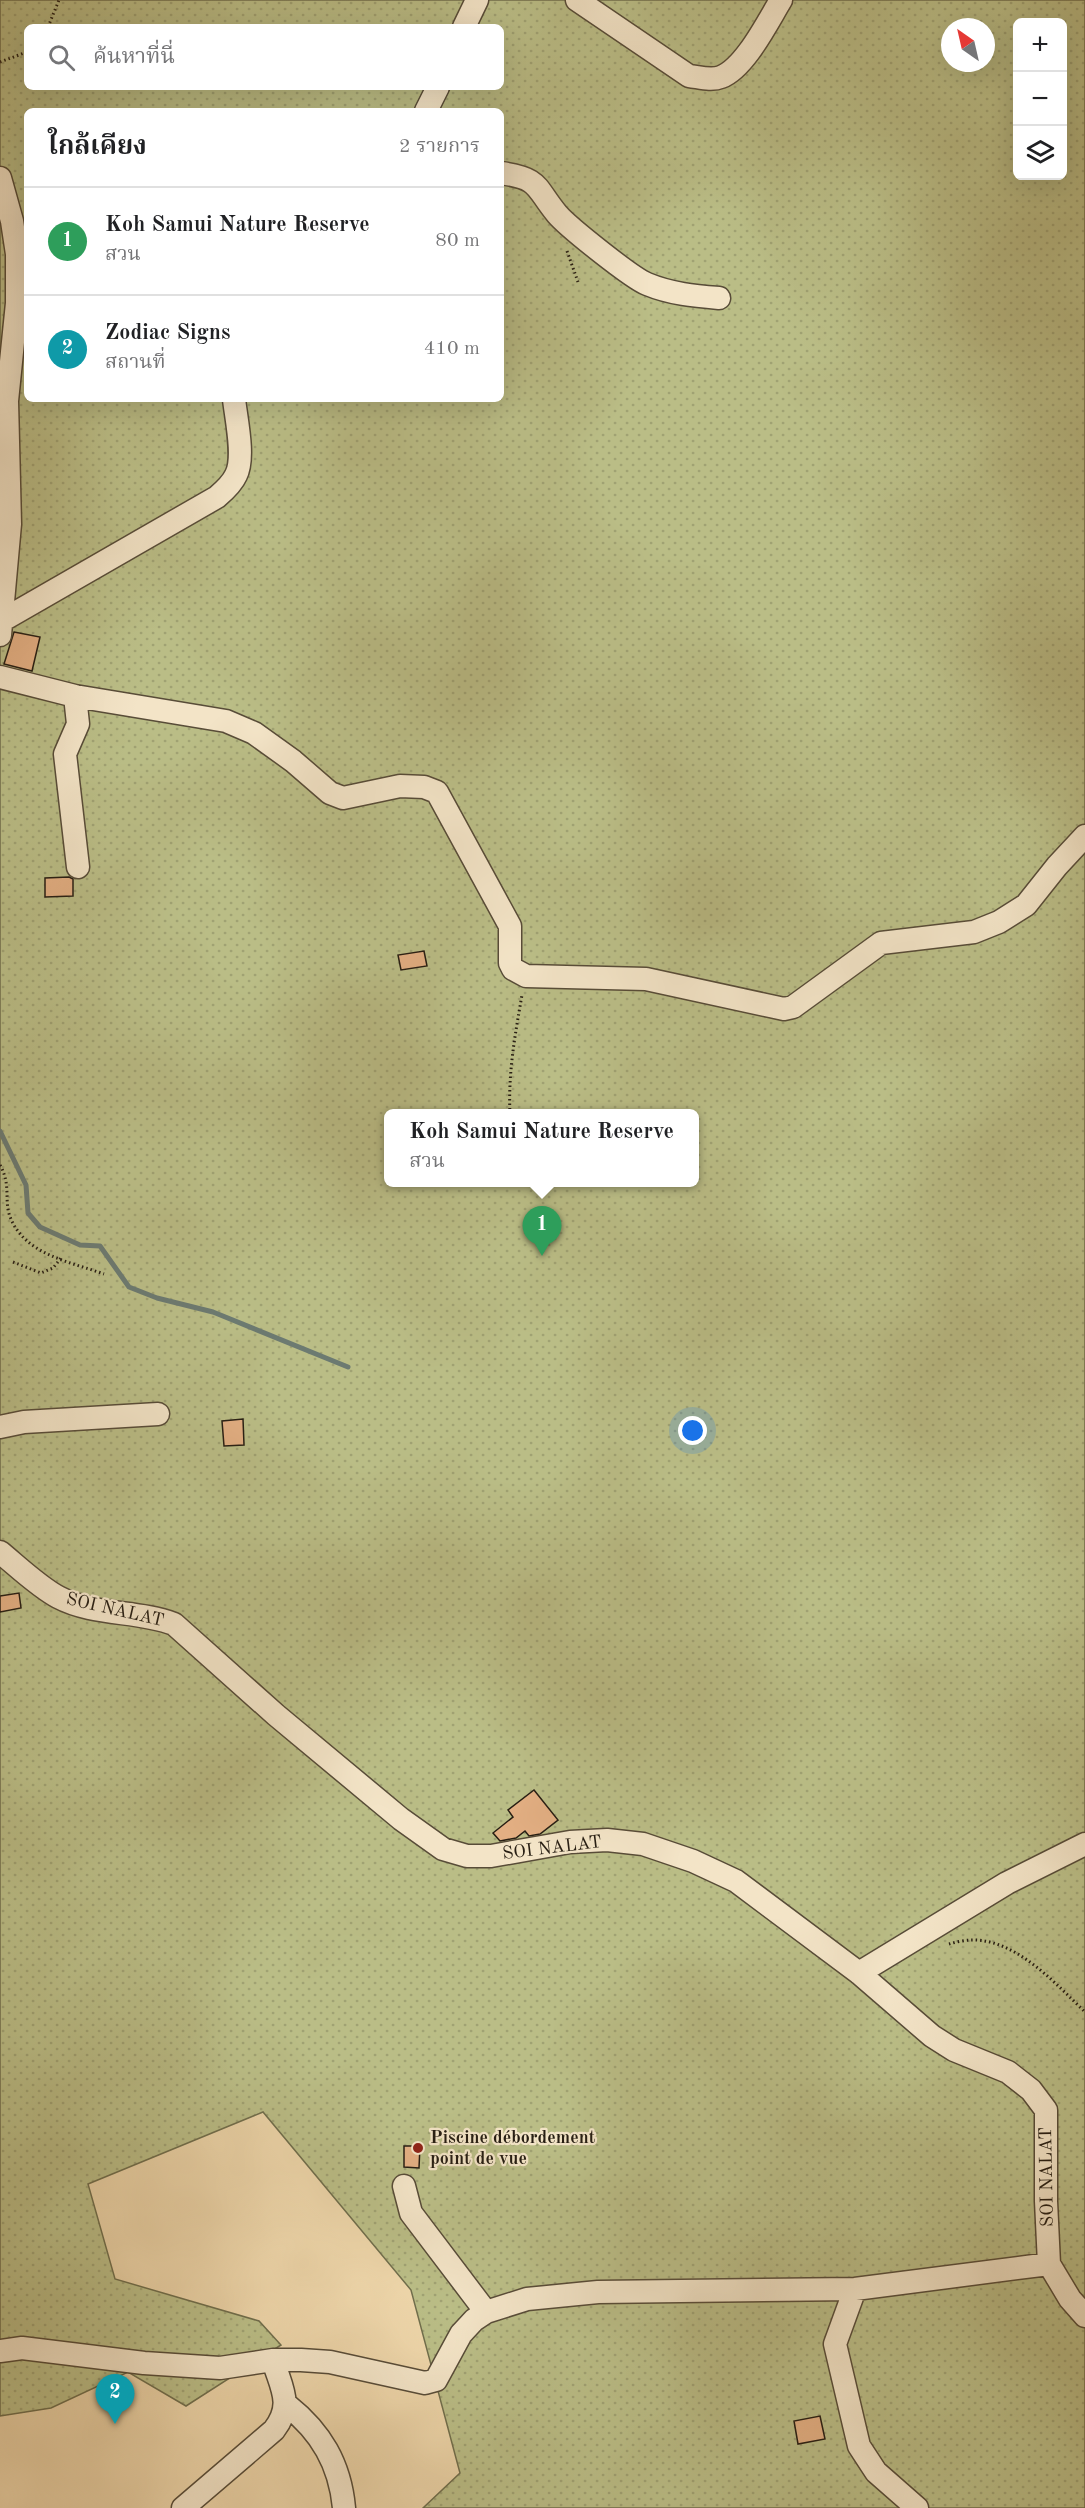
<!DOCTYPE html>
<html lang="th">
<head>
<meta charset="utf-8">
<style>
  body { margin:0; font-family:"Old Standard TT","Noto Serif Thai",serif; background:#f2f2f2; color:#202124 }
  .controls { position:absolute; right:18px; top:18px; display:grid; overflow:hidden; border-radius:9px; box-shadow:0 6px 24px #0002 }
  .controls button { width:54px; height:54px; display:grid; place-items:center; padding:0; border:0; border-bottom:2px solid #e0e0e0; background:#fff; color:#202124; font:30px sans-serif }
  .compass { position:absolute; left:941px; top:18px; width:54px; height:54px; border-radius:50%; background:#fff; box-shadow:0 6px 24px #0002; rotate:326deg }
  .you { position:absolute; left:693px; top:1431px; width:21px; height:21px; margin:-15px; border:4px solid #fff; border-radius:50%; background:#1a73e8; box-shadow:0 0 0 9px #1a73e833 }
  .badge { display:grid; place-items:center; width:39px; height:39px; border-radius:50%; background:#8f2418; color:#fff; font-size:20px; font-weight:700 }
  .pin { position:absolute; translate:-50% -50px; filter:drop-shadow(0 2px 3px #0008) }
  .pin::after { content:''; position:absolute; top:32px; width:21px; height:18px; background:inherit; clip-path:polygon(0 0,100% 0,50% 100%) }
  .popup { position:absolute; left:384px; top:1109px; width:315px; height:78px; box-sizing:border-box; display:grid; place-content:center; border-radius:9px; background:#fff; filter:drop-shadow(0 2px 4px #0005); font-size:20px; white-space:nowrap; color:#757577 }
  .popup b { font-size:22px; color:#202124 }
  .popup::after { content:''; position:absolute; left:50%; top:100%; margin-left:-12px; border:12px solid transparent; border-top-color:#fff }
  .list { margin:0; padding:0; list-style:none }
  h2 { display:flex; justify-content:space-between; align-items:center; height:78px; margin:0; padding:0 24px; font-size:26px }
  h2 small { font-size:20px; font-weight:400; color:#757577 }
  .list li { display:grid; grid-template-columns:39px 1fr auto; gap:18px; align-items:center; box-sizing:border-box; height:108px; padding:0 24px; border-top:2px solid #e0e0e0 }
  .list b { display:block; font-size:22px; white-space:nowrap }
  .list p { margin:0; font-size:20px; white-space:nowrap; color:#757577 }
  .list em { font-size:20px; font-style:normal; color:#757577 }
  .icon { flex:none; width:33px; height:33px; fill:none; stroke:currentColor; stroke-width:2; stroke-linecap:round; stroke-linejoin:round }
  .map { position:relative; flex:none; width:1085px; height:2508px; overflow:hidden }
  .search { position:absolute; background:#fff; box-shadow:0 6px 24px #0002; left:24px; top:24px; width:480px; height:66px; display:flex; align-items:center; gap:15px; box-sizing:border-box; padding:0 21px; border-radius:9px; color:#757577; font-size:22px }
  .panel { position:absolute; background:#fff; box-shadow:0 6px 24px #0002; left:24px; top:108px; width:480px; height:294px; border-radius:9px }
  .map>svg:first-child { display:block }
</style>
</head>
<body>
<div class="map">
<svg width="1085" height="2508" viewBox="0 0 1085 2508">
  <defs>
    <pattern id="grass-dots" width="8" height="8" patternUnits="userSpaceOnUse" patternTransform="scale(1.5)"><rect width="8" height="8" fill="#babd86"/><path d="M2 2h.1M6 6h.1" fill="none" stroke="#a0a273" stroke-width="1.8" stroke-linecap="round"/></pattern>
  </defs>
  <rect width="100%" height="100%" fill="#edd5a9"/>
  <filter id="stains"><feTurbulence type="fractalNoise" baseFrequency=".00333" numOctaves="4"/><feColorMatrix values="0 0 0 0 .2 0 0 0 0 .09 0 0 0 0 .02 0 0 0 .5 -.17"/></filter>
  <radialGradient id="worn" r=".72"><stop offset=".6" stop-color="#630" stop-opacity="0"/><stop offset="1" stop-color="#630" stop-opacity=".3"/></radialGradient>
  <path fill="url(#grass-dots)" stroke="#706e4c" stroke-width="1.5" fill-rule="evenodd" d="M0,0H1085V2508H423L460,2473L411,2290L263,2112L88,2184L115,2279L259,2321L281,2345L186,2406L128,2372L51,2408L0,2416ZM1018,22H1062V176H1018ZM27,27H501V87H27ZM950,27H986V63H950ZM27,111H501V399H27ZM389,1114H695V1182H389Z"/>
  <g fill="none" stroke-linecap="round" stroke-linejoin="round">
    <path stroke="#6c7a71" stroke-width="5" d="M0,1131L26,1185L28,1213L40,1227L80,1245L100,1246L129,1287L157,1298L213,1312L348,1367"/>
  </g>
  <path fill="#e3af83" stroke="#271e13" stroke-width="1.5" d="M14,632L40,637L32,671L4,664Z
    M69,877L73,879V896L45,897V878Z
    M424,951L427,966L401,970L398,955Z
    M243,1419L244,1445L224,1446L222,1421Z
    M19,1593L21,1608L0,1612V1596Z
    M534,1790L558,1820L540,1834L529,1836L525,1831L516,1838L500,1841L493,1833L513,1817L508,1810Z
    M404,2146H420L419,2168L404,2167Z
    M820,2416L825,2439L798,2444L794,2421Z"/>
  <g fill="none" stroke-linecap="round" stroke-linejoin="round">
    <g stroke="#584c38" stroke-width="25">
      <path id="minor" d="M577,0L689,76C699,77 711,81 721,77C745,68 768,21 781,0
        M464,27L477,0
        M426,111L438,87
        M501,173C541,179 534,186 557,214C568,227 632,278 647,284C671,294 695,296 719,298
        M0,178L12,221L17,254V303L7,401L10,524L0,635
        M3,620L217,497C224,491 232,484 236,475C245,458 236,418 234,399
        M0,677L75,696L226,721L254,733L293,761L330,793L343,798L400,786L424,787L437,792L510,926V963L513,969L526,976L646,979L784,1009L793,1007L881,943L974,932L999,922L1026,905L1057,866L1085,836
        M75,696L78,724L65,754L78,867
        M0,1427L24,1422L158,1414
        M0,1552C17,1566 39,1587 58,1597C94,1616 137,1610 174,1624L276,1715L401,1819L443,1849L467,1856H491L570,1842L607,1840L643,1844L693,1861L736,1881L859,1973L932,2036L954,2050L1008,2072L1031,2090L1046,2110V2201L1049,2264L1070,2299L1085,2316
        M859,1973L1007,1883L1085,1844
        M404,2186L411,2213L486,2312
        M855,2289L835,2344L859,2446L876,2472L917,2508
        M0,2351L22,2348L144,2363L220,2368L273,2360H301L330,2362L425,2383L436,2380L461,2334L474,2320L486,2312L527,2299L598,2292L855,2289L1049,2264
        M287,2405C321,2432 340,2464 344,2508
        M183,2508L274,2430C294,2404 281,2388 273,2360"/>
    </g>
    <path stroke="#271e13" stroke-width="3" stroke-dasharray="1.5 3" stroke-linecap="butt" d="M48,27L59,0
      M0,62L27,52
      M567,251L578,282
      M510,1114C508,1073 515,1035 522,995
      M0,1165C12,1186 3,1202 11,1219C26,1255 71,1262 104,1274
      M13,1262L41,1273L53,1268L61,1258
      M949,1944C956,1942 965,1940 972,1940C1016,1939 1056,1984 1085,2012"/>
    <use href="#minor" stroke="#f3e4c7" stroke-width="22"/>
  </g>
  <circle fill="#8f2418" stroke="#f3e4c7" stroke-width="2" cx="418" cy="2148" r="6"/>
  <g text-anchor="middle" dominant-baseline="central" stroke-width="4.5" stroke-linejoin="round" paint-order="stroke">
    <g font-size="18" fill="#271e13" stroke="#f3e4c7">
      <text transform="translate(115 1610) rotate(13)">SOI NALAT</text>
      <text transform="translate(552 1848) rotate(-7)">SOI NALAT</text>
      <text transform="translate(1047 2177) rotate(-91)">SOI NALAT</text>
    </g>
    <g font-size="18" font-weight="bold" fill="#271e13" stroke="#f3e4c7" text-anchor="start">
      <text x="430" y="2138">Piscine débordement<tspan x="430" dy="21">point de vue</tspan></text>
    </g>
  </g>
  <rect width="100%" height="100%" filter="url(#stains)"/>
  <rect width="100%" height="100%" fill="url(#worn)"/>
</svg>
<div class="controls">
<button>+</button>
<button>−</button>
<button><svg class="icon" aria-label="layers" viewBox="0 0 24 24"><path d="M12 4l9 5-9 5-9-5zM3 14l9 5 9-5"/></svg></button>
</div>
<svg class="compass" viewBox="-18 -18 36 36"><path d="M0-13l5 13h-10z" fill="#e53935"/><path d="M0 13l5-13h-10z" fill="#757577"/></svg>
<div class="you"></div>
<div class="pin badge" style="left:542px;top:1256px;background:#2e9e5b">1</div>
<div class="popup"><b>Koh Samui Nature Reserve</b>สวน</div>
<div class="pin badge" style="left:115px;top:2424px;background:#0f9aa8">2</div>
<div class="search"><svg class="icon" aria-label="search" viewBox="0 0 24 24"><circle cx="10" cy="10" r="6"/><path d="M15 15l6 6"/></svg>ค้นหาที่นี่</div>
<section class="panel">
<h2>ใกล้เคียง<small>2 รายการ</small></h2>
<ul class="list">
<li><span class="badge" style="background:#2e9e5b">1</span><div><b>Koh Samui Nature Reserve</b><p>สวน</p></div><em>80 m</em></li>
<li><span class="badge" style="background:#0f9aa8">2</span><div><b>Zodiac Signs</b><p>สถานที่</p></div><em>410 m</em></li>
</ul>
</section>
</div>
</body>
</html>
